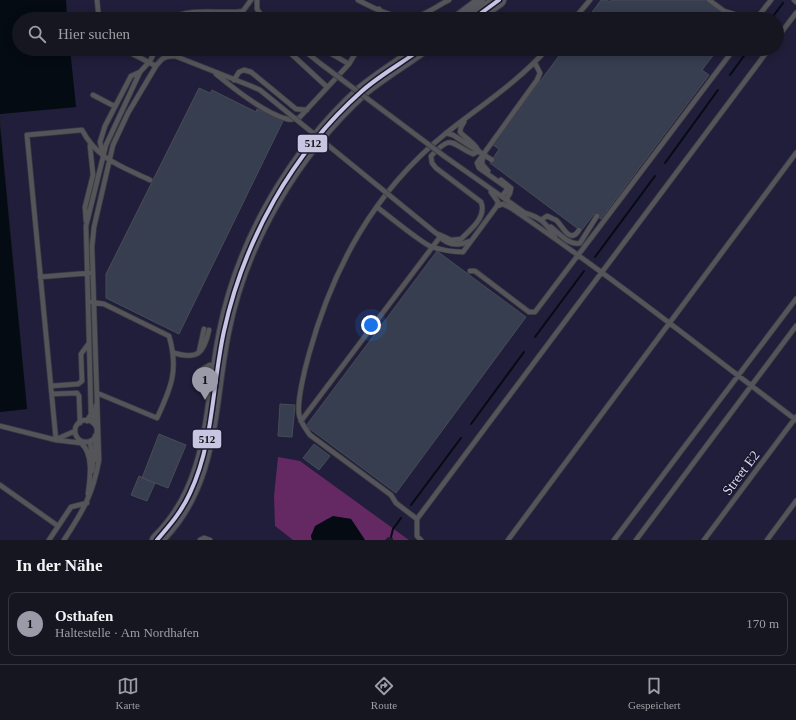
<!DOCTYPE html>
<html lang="de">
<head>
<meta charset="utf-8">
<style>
  body { margin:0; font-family:"Times New Roman",serif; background:#23232d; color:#f1f3f6 }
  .you { position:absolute; left:371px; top:325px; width:14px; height:14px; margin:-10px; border:3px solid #fff; border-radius:50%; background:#1a73e8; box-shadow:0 0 0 6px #1a73e833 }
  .badge { display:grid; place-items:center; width:26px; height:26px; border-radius:50%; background:#9a9aa9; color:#111; font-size:13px; font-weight:700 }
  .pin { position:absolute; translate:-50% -33px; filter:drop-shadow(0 1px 2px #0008) }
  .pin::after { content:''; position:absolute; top:21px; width:14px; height:12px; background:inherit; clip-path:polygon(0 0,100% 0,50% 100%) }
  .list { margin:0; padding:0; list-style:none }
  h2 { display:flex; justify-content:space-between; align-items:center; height:52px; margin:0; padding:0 16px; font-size:17px }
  h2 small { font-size:13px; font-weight:400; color:#9e9fa5 }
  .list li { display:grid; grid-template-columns:26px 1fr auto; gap:12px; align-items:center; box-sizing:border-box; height:64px; margin:0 8px 8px; padding:0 8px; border:1px solid #35353e; border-radius:8px }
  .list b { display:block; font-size:15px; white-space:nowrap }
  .list p { margin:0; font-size:13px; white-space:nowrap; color:#9e9fa5 }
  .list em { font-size:13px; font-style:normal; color:#9e9fa5 }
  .icon { flex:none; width:22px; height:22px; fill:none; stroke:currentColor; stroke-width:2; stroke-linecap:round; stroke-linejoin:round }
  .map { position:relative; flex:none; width:796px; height:540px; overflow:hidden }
  .search { position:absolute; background:#161620; box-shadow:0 2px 10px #0003; left:12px; right:12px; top:12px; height:44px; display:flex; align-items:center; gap:10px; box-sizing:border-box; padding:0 14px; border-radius:22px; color:#9e9fa5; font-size:15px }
  .sheet { height:124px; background:#161620 }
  nav { display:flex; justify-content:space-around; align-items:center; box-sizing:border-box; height:56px; border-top:1px solid #35353e; background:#161620; font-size:11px; color:#9e9fa5 }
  nav a { display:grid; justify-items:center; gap:2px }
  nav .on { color:#9a9aa9 }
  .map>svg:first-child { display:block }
</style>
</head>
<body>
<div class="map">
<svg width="796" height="540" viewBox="0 0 796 540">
  <rect width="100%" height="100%" fill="#1e1e2a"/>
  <path fill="#201e3a" d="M66,0H796V540H409L300,461L275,526L293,540H0V412L27,409L0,114L76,107L70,49H777V19H67Z"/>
  <path fill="#642963" d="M278,457L300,461L409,540H393V538L388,537L385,540H365L351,519C328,515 326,517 311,535L312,540H293L275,526L274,496Z"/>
  <path fill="#040b13" d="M0,0H66L67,19H19V49H70L76,107L0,114Z
    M0,126L27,409L0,412Z
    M333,516L351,519L365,540H312L311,536L315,526Z"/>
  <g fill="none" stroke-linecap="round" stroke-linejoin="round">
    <path stroke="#040b13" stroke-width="2" d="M771,19L783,3
      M730,75L749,49
      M665,163L718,90
      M595,257L655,176
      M535,337L584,271
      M471,424L524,352
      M411,505L461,438
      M391,537L393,529L401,518"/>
  </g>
  <path fill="#373e50" stroke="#484b56" d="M601,0H607L610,2L611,0H705L730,19H587Z
    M564,49H718L702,70L709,75L601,219L594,214L581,231L490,163L499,149L493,145Z
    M199,88L210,93L212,90L256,112L257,109L283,121L179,334L106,298V274Z
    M437,251L526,317L396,493L306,426Z
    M280,404L295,405L292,437L278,436Z
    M159,434L186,445L168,488L142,478Z
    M314,444L330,456L319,470L303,458Z
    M139,476L155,483L147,501L131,495Z"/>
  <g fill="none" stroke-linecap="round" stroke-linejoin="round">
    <g stroke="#393a45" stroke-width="6">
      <path id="lane" d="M97,0L99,19
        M257,0V9L264,19
        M358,0C375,9 398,21 418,16C428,13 439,5 449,0
        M709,0L724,11L734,14L741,19
        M794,0L796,2
        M232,15L258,19
        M172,19C185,8 219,13 237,12L243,11L251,0
        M189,19H203
        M374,19L379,9
        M574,19L590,0
        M756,19L771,0
        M777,38L796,13
        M123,49L156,66
        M286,49L327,87
        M302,49L321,64
        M323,49L349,64
        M216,74C233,88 266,114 287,119C290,120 295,119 299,118L349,64L358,49
        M234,80L239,72L244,70L251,72L296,109L307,110
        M93,95L114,106
        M464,122L461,127L460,132C466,139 474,142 478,150
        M446,133L453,135L492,160
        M103,154L100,142L105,126L131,76L140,72
        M483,155L482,164L488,171
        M444,156L525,213C540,217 547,224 555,237
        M501,180L511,188L510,193L506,200
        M491,192L498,202L497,206
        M502,196L507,190L506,187L479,168L477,163L537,80L540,73L535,63
        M377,207C386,214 424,245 432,247C442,250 453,252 463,252L497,206L503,204L511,208C609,275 702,348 796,420
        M541,220L547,216C550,217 553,219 556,220C563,226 570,245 579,230
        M86,221L85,207L93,175L90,146
        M551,227C559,233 569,246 580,243L597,216
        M438,234L451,240L461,239C471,229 487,217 481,202L436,168L432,163L431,156C453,133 450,144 473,154L479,151
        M439,236C448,246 459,246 470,241
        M470,271H475L529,312H535L734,49
        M40,277L89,273
        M91,302L104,304L169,336C179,370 171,388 157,418L97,393
        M199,352L204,329
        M174,353C198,360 204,353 209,330
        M199,371L210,365L216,367
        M51,386L78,384L82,381L81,354L89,343
        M52,394L77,393L79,396L80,423
        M75 431a11 11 0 1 1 22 0a11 11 0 1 1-22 0Z
        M87,421L91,414L86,226L106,145L140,72L150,61L156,49
        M301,421L440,237
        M93,423L96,405
        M0,426L56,440L81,443C94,454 90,479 88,494
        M95,436L96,460
        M57,439L75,431
        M56,440L27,135L82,130C98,160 121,166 150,180
        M90,441L93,464L92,471
        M0,485L58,526
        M417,519L396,503L391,495L310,435C305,428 300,422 299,414C297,400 305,368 309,354C333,267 374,192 445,134C480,106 517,83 547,49
        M49,540L71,507L87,503
        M64,540C83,511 93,494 99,460L92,247L94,227L113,145L128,113L156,66C162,58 165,56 175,56L251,86
        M200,540L204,538L210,540
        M421,540L417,536V519L769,49
        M508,540L796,153
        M614,540L796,299
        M636,540L796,326
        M704,540L796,417
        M767,540L796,501"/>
    </g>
    <g stroke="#393a45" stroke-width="16">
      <path id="primary" d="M459,19L479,4
        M473,19L499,0
        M157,540C215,484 209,405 224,332C242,241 294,153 362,91C380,76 402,63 421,49"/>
    </g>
    <use href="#lane" stroke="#555459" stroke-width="4.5"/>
    <use href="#primary" stroke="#57555d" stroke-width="14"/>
    <g stroke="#393a45" stroke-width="6" stroke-linecap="butt">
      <path id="lane-bridge" d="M321,64L444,156
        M251,86L260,90L437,234"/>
    </g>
    <use href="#lane-bridge" stroke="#555459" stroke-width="4.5"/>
    <g stroke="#191830" stroke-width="7">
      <path id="bus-1" d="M473,19L499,0
        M157,540C170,525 182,511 190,493C214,442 212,385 224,331C244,240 292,153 362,91C380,75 402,63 421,49"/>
    </g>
    <use href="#bus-1" stroke="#c7c5e2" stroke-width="4"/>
  </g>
  <g text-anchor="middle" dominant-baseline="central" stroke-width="3" stroke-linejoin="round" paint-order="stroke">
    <g font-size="14" fill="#dcddee" stroke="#191830">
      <text transform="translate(741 473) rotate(-53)">Street E2</text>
    </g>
  </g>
  <g stroke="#191830" stroke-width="1.5">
    <rect x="297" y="134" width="31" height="19" rx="4" fill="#c7c5e2"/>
    <rect x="192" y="429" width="30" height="20" rx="4" fill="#c7c5e2"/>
  </g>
  <g font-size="11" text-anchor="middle" font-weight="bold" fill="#111">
    <text x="313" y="147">512</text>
    <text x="207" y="443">512</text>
  </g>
</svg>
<div class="you"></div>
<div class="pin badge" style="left:205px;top:400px">1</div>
<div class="search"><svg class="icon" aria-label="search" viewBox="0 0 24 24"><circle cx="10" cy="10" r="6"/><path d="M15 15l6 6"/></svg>Hier suchen</div>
</div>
<section class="sheet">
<h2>In der Nähe<small></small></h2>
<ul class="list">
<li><span class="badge">1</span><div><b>Osthafen</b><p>Haltestelle · Am Nordhafen</p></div><em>170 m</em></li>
</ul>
</section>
<nav>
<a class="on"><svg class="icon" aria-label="map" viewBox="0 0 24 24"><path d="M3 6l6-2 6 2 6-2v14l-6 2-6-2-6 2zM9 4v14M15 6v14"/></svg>Karte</a>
<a><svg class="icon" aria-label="directions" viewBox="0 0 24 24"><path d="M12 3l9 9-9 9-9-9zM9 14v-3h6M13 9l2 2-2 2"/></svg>Route</a>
<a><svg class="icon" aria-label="saved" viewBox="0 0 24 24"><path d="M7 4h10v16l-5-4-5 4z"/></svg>Gespeichert</a>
</nav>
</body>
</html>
